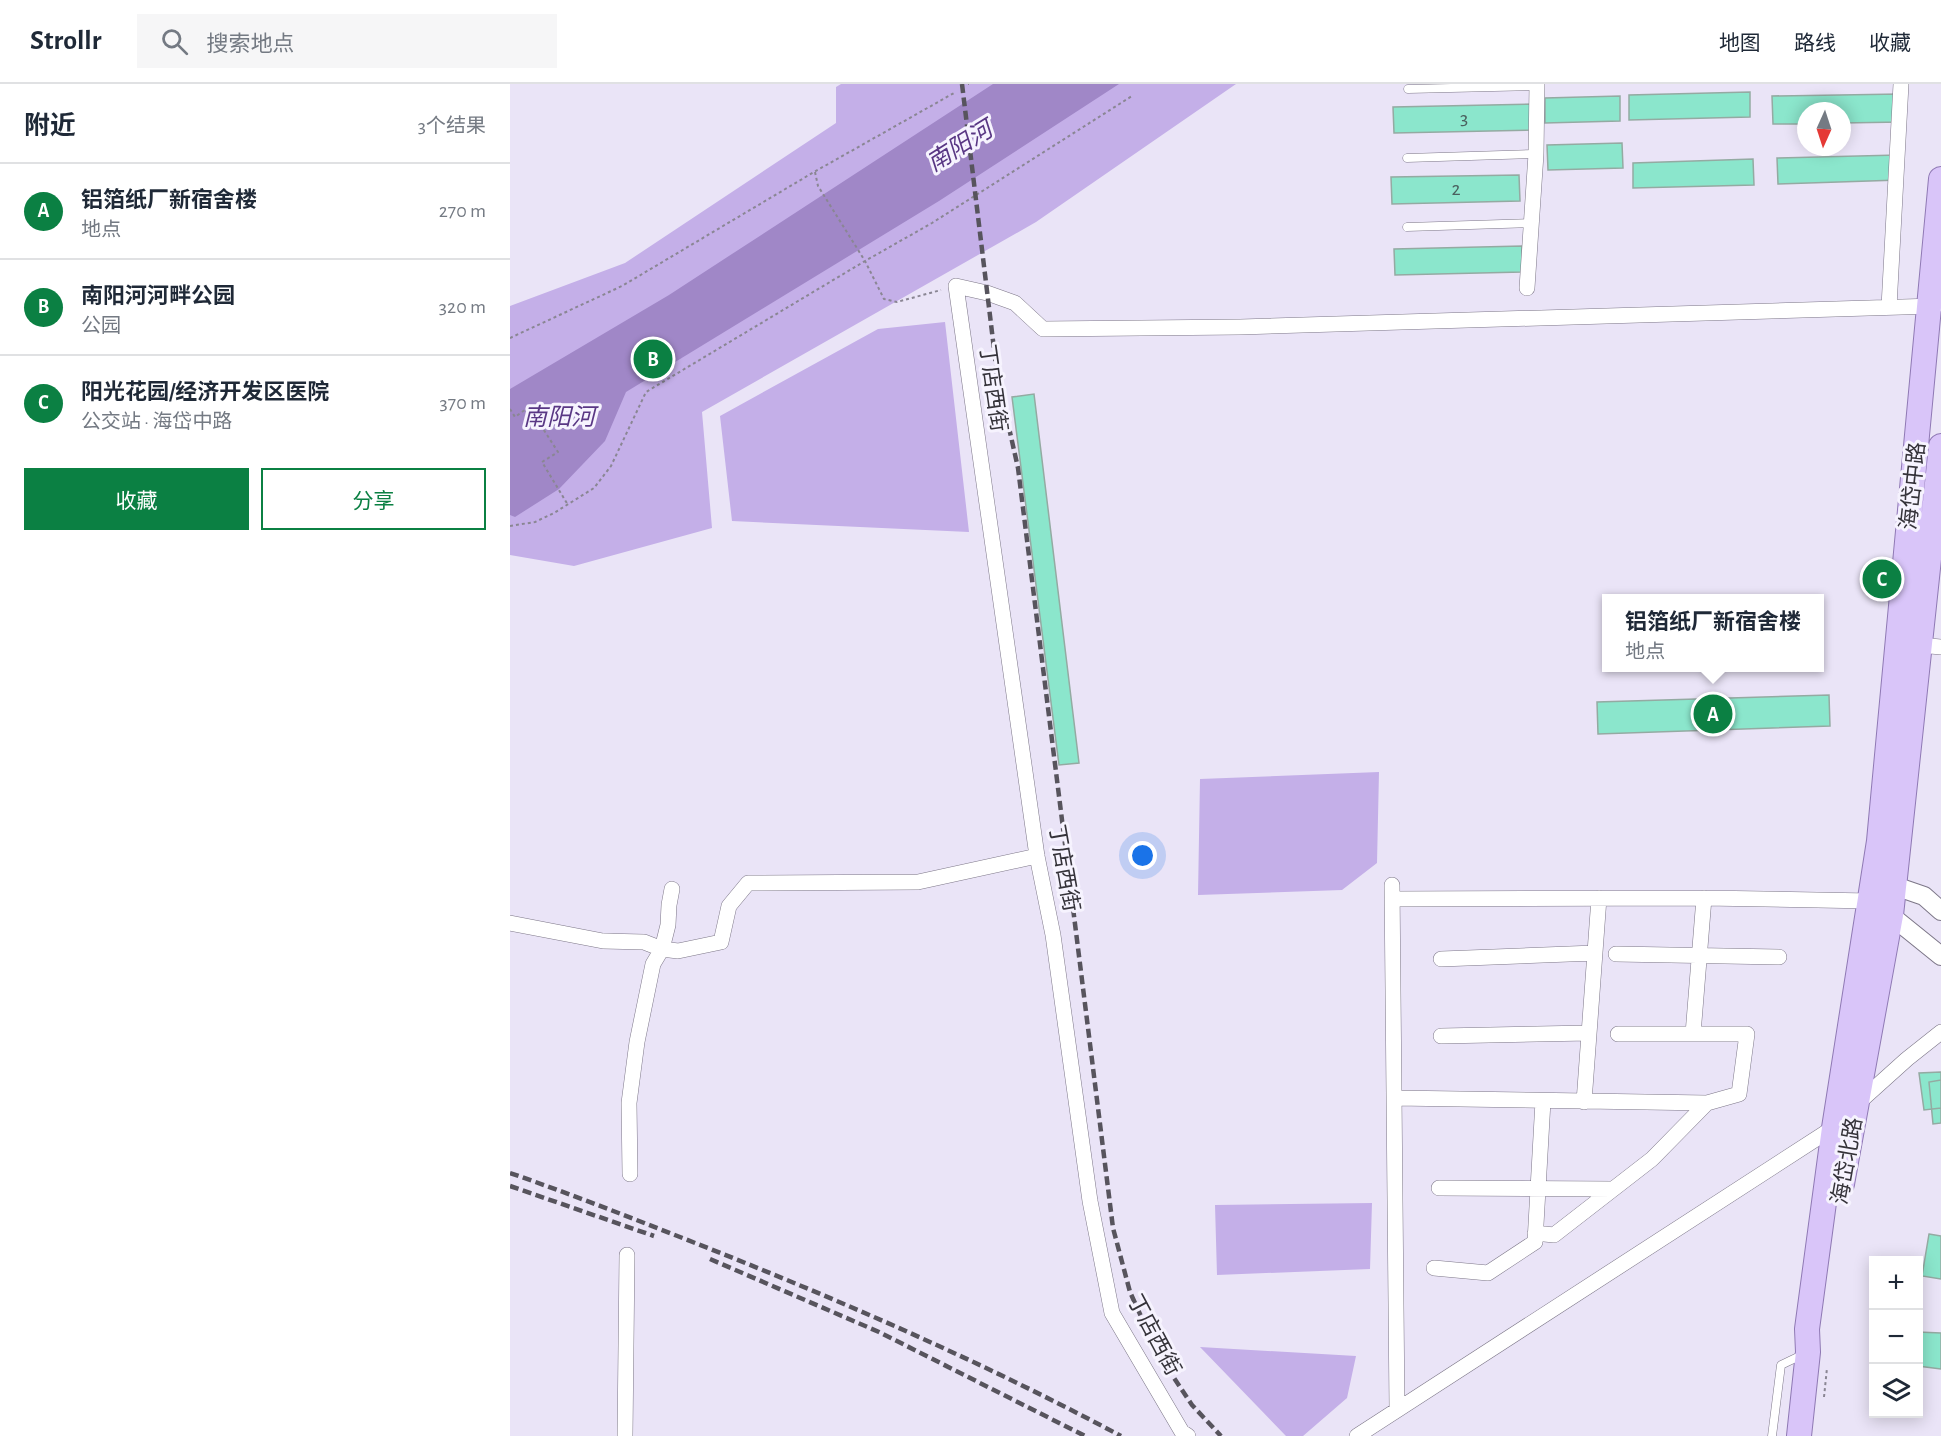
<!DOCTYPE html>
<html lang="zh">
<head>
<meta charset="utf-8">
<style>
  body { margin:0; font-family:"Alegreya Sans","Noto Sans SC",sans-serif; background:#f6f6f7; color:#1f2937 }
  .controls { position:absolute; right:18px; bottom:18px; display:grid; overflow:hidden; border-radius:0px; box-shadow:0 3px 15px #0003 }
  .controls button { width:54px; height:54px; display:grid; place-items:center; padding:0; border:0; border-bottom:2px solid #e0e1e3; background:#fff; color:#1f2937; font:30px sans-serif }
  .compass { position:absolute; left:1287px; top:18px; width:54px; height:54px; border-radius:50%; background:#fff; box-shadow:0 3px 15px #0003; rotate:183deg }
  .you { position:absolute; left:633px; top:772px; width:21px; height:21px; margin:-15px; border:4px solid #fff; border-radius:50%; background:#1a73e8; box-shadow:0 0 0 9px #1a73e833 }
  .badge { display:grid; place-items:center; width:39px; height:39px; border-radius:50%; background:#0b8043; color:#fff; font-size:20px; font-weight:700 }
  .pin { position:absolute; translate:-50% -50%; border:3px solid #fff; box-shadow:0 2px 6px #0006 }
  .popup { position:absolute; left:1092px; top:510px; width:222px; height:78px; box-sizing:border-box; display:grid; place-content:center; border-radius:0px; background:#fff; filter:drop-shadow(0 2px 4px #0005); font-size:20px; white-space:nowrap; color:#747a83 }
  .popup b { font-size:22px; color:#1f2937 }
  .popup::after { content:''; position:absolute; left:50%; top:100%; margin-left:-12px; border:12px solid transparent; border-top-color:#fff }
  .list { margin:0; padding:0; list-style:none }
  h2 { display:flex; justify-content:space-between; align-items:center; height:78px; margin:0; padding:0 24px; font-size:26px }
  h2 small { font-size:20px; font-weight:400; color:#747a83 }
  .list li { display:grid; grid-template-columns:39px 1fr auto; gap:18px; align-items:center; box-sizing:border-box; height:96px; padding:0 24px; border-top:2px solid #e0e1e3 }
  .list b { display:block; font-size:22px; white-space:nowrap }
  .list p { margin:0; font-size:20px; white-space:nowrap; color:#747a83 }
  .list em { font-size:20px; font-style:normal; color:#747a83 }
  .actions { display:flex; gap:12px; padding:18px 24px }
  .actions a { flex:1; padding:14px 0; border:2px solid #0b8043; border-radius:0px; text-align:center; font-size:21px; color:#0b8043 }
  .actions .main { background:#0b8043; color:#fff }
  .icon { flex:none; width:33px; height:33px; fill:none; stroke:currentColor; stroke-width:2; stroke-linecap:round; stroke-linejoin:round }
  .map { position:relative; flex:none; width:1431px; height:1352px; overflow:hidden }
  header { display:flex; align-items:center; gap:36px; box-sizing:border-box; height:84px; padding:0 30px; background:#fff; border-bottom:2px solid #e0e1e3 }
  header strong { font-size:28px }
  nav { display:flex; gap:33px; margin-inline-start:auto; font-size:21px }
  .search { width:420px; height:54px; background:#f6f6f7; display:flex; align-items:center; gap:15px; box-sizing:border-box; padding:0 21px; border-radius:0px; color:#747a83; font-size:22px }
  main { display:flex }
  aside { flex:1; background:#fff }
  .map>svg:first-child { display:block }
</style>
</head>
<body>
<header>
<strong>Strollr</strong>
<div class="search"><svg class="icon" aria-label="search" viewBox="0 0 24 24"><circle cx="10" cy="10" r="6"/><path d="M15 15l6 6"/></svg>搜索地点</div>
<nav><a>地图</a><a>路线</a><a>收藏</a></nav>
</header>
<main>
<aside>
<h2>附近<small>3个结果</small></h2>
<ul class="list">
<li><span class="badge">A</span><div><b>铝箔纸厂新宿舍楼</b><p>地点</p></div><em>270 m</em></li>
<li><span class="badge">B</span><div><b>南阳河河畔公园</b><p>公园</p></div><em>320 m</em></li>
<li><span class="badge">C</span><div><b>阳光花园/经济开发区医院</b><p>公交站 · 海岱中路</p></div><em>370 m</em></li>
</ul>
<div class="actions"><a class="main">收藏</a><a>分享</a></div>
</aside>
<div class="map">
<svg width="1431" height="1352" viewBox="0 0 1431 1352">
  <rect width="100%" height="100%" fill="#eae4f7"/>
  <path fill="#c4afe8" d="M331,0H726L526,138L192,328L202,444L64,482L0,471V222L115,179L326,39V3Z
    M435,238L459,448L222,437L210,332L368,245Z
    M869,688L867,779L832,806L688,811L690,695Z
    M862,1119L860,1185L707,1191L705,1121Z
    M690,1263L846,1272L837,1314L793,1352H776Z"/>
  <path fill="#a087c7" d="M483,0H609L429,117L116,308L95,357L49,405L5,433L0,431V305L159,211Z"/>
  <path fill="#8be6cc" stroke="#94aaa2" stroke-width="1.5" d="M1240,8V33L1119,36V11Z
    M1390,10L1391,38L1332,39V27H1296V40H1263L1262,12Z
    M1110,12V37L1035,39V14Z
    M1024,20L1025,46L884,49L883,23Z
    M1112,59L1113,84L1038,86L1037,61Z
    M1388,71L1389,96L1268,100L1267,74Z
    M1243,75L1244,101L1123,104V79Z
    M1009,91L1010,117L882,120L881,93Z
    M1012,162V188L885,191L884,165Z
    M524,310L569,679L549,681L502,313Z
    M1319,611L1320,642L1088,650L1087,618Z
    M1431,988V1024L1414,1026L1409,989Z
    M1431,996V1039L1423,1040L1419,998Z
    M1419,1150L1431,1152V1195L1412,1192Z
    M1408,1248L1431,1249V1285L1408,1282Z"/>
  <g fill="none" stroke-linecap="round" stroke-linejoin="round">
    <g stroke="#7d7788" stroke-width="9">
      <path id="service" d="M898,5L1027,2
        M897,74L1026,70
        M897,143L1021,139
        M1262,1352L1271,1281L1294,1270"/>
    </g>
    <g stroke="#7d7788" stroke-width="16">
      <path id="minor" d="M1017,204L1026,70L1027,0
        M1379,223L1391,0
        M1410,561L1431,563
        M882,801L887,1325
        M882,815L1194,814L1360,817
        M0,839L93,857L134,858L152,865L168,867L211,858L219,822L238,799L408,798L527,772
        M1106,870L1269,873
        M931,875L1085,869
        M1183,950L1194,814
        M931,952L1079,949
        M885,1014L1197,1019
        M1074,1018L1089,814
        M1347,1020L1397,975L1431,948
        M120,1090L119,1019L127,958L143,880L152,865L158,841L159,821L162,805
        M929,1104L1103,1105
        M1025,1149L1044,1151L1142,1075L1197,1019L1229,1010L1237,950H1108
        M924,1184L978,1189L1025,1158L1033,1017
        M115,1352L117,1171
        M678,1352L672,1348L602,1229L580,1117L543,851L527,772L446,202L477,209L505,219L533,245L730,243L1425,222
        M847,1352L1326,1042"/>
    </g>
    <g stroke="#7d7788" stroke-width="20">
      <path id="tertiary" d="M1375,808L1385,802L1414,812L1431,827
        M1374,826L1431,872"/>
    </g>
    <g stroke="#8f79b4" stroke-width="26">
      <path id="primary" d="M1332,1100L1381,831L1431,362
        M1289,1352L1298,1268L1297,1245L1324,1044L1369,757L1431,95"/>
    </g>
    <path stroke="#8a8693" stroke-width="2" stroke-dasharray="3 3" stroke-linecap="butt" d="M458,0H459
      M305,88L308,102L355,177L374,215L387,218L431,206
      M0,254L112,202L304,88L444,9
      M0,325L5,333L19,323L48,368L32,378L58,421
      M0,442L25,438L44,429L84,404L101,382L136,308L355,177L422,139L622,12
      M1314,1313L1317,1284"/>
    <use href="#service" stroke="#fff" stroke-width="8"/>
    <use href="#minor" stroke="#fff" stroke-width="15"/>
    <use href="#tertiary" stroke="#fff" stroke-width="18"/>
    <use href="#primary" stroke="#d9c5f9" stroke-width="24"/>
    <path stroke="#57545d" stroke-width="4.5" stroke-dasharray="9 4.5" stroke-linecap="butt" d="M452,0L488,298
      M487,290L508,384L603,1144L620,1208L648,1270L682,1321L711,1352
      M0,1089C72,1114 142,1142 213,1170C348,1224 482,1283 611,1352
      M0,1102L144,1152
      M200,1175L369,1248L575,1352"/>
  </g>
  <g text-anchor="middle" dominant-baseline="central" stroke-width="6" stroke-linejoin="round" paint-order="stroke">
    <g font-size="20" fill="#4a605e">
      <text x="954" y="34">3</text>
      <text x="946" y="105">2</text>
    </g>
    <g font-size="22" fill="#35333a" stroke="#f6f3fe">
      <text transform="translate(483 304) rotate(82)">丁店西街</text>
      <text transform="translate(1403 402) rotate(-84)">海岱中路</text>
      <text transform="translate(554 784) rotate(80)">丁店西街</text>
      <text transform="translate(1337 1077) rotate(-80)">海岱北路</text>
      <text transform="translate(644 1251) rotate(62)">丁店西街</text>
    </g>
    <g font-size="24" font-style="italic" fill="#593784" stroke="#f6f3fe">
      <text transform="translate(450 63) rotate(-32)">南阳河</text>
      <text x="49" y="334">南阳河</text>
    </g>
  </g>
</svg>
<div class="controls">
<button>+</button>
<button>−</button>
<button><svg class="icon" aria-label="layers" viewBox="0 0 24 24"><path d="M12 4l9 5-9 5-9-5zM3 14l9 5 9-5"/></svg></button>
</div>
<svg class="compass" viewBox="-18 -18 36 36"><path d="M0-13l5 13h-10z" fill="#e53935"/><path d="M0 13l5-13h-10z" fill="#747a83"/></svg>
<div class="you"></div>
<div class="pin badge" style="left:1203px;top:630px">A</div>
<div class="popup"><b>铝箔纸厂新宿舍楼</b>地点</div>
<div class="pin badge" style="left:143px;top:275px">B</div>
<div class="pin badge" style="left:1372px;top:495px">C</div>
</div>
</main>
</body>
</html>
